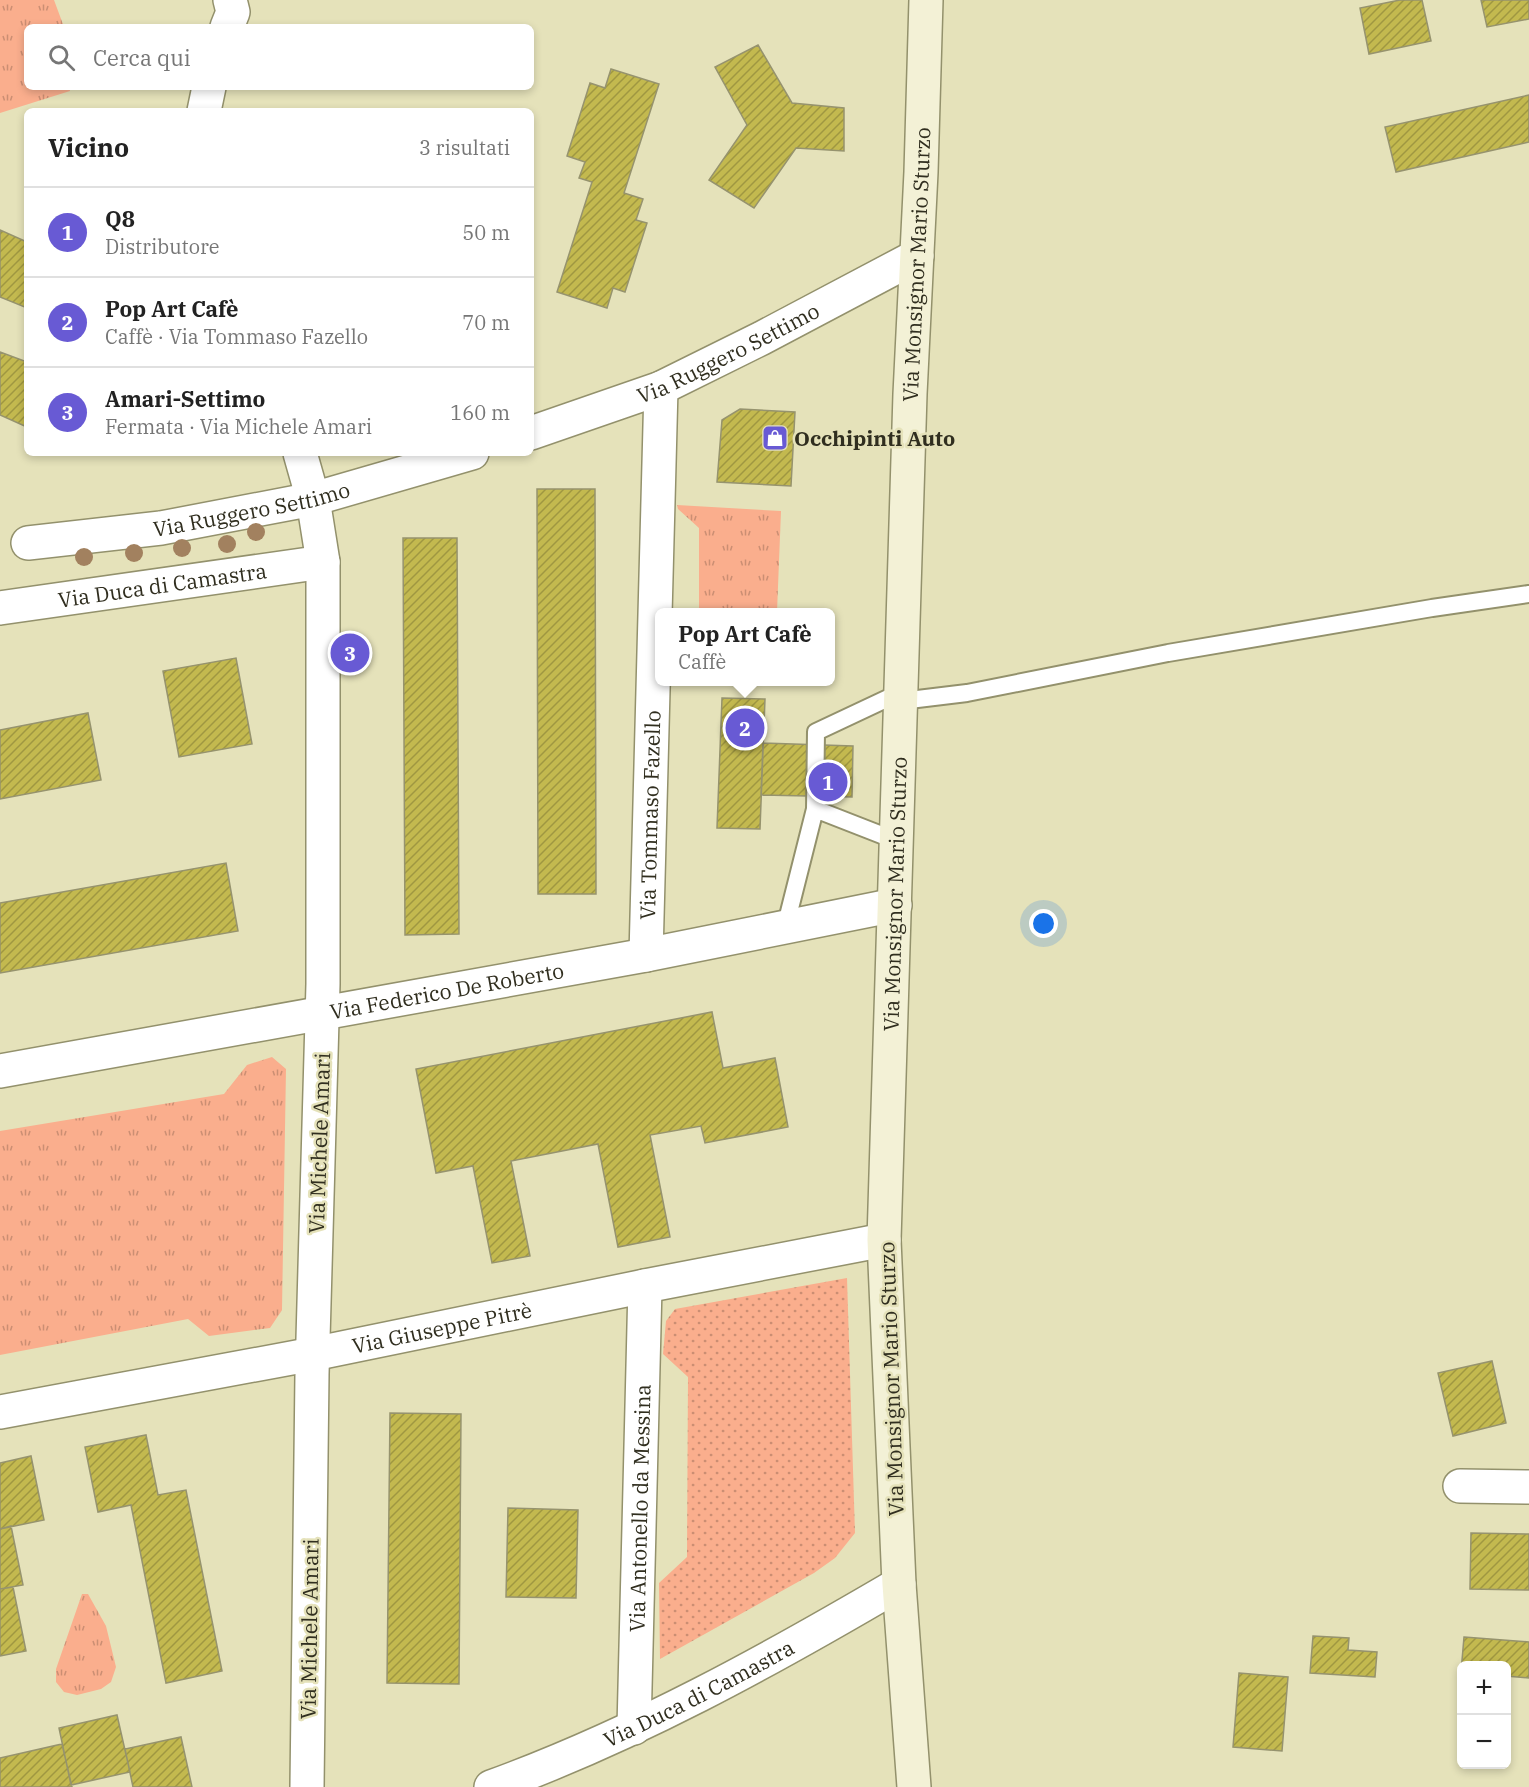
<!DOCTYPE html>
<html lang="it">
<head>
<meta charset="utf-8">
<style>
  body { margin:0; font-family:"IBM Plex Serif",serif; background:#f6f6f6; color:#222 }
  .controls { position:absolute; right:18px; bottom:18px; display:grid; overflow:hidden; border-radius:9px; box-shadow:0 3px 9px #0003 }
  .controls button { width:54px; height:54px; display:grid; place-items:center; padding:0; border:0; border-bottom:2px solid #e0e0e0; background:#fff; color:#222; font:30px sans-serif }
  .you { position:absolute; left:1044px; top:924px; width:21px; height:21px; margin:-15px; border:4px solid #fff; border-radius:50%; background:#1a73e8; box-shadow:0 0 0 9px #1a73e833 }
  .badge { display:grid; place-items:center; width:39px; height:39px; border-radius:50%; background:#685ad4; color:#fff; font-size:20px; font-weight:700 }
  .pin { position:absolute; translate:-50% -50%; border:3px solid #fff; box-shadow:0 2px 6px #0006 }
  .popup { position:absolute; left:655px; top:608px; width:180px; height:78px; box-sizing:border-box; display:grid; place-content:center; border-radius:9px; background:#fff; filter:drop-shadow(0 2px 4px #0005); font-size:20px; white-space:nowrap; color:#767676 }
  .popup b { font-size:22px; color:#222 }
  .popup::after { content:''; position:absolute; left:50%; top:100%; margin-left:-12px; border:12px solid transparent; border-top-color:#fff }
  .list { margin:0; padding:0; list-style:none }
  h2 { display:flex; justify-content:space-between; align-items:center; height:78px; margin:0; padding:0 24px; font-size:26px }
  h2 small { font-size:20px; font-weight:400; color:#767676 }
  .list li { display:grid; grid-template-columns:39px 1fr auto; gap:18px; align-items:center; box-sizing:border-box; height:90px; padding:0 24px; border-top:2px solid #e0e0e0 }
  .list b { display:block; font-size:22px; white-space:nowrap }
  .list p { margin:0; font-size:20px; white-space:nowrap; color:#767676 }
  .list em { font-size:20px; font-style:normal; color:#767676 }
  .icon { flex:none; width:33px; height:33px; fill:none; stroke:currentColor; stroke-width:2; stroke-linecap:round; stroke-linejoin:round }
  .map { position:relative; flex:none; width:1529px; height:1787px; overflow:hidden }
  .search { position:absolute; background:#fff; box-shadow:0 3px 9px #0003; left:24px; top:24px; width:510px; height:66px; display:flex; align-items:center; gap:15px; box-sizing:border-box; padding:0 21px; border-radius:9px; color:#767676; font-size:22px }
  .panel { position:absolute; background:#fff; box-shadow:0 3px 9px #0003; left:24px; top:108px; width:510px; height:348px; border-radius:9px }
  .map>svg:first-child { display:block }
</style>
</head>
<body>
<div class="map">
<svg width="1529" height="1787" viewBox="0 0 1529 1787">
  <defs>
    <pattern id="grass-tufts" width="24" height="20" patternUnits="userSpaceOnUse" patternTransform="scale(1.5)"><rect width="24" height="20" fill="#faae8d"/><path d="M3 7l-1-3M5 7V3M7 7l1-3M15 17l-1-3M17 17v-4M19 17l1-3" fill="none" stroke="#cb8e73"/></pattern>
    <pattern id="garden-dots" width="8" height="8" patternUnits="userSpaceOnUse" patternTransform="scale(1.5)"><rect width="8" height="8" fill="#faae8d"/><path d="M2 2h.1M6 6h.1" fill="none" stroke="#cb8e73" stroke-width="1.8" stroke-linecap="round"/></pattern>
    <pattern id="building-hatch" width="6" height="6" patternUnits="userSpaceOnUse" patternTransform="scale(1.5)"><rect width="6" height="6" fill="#c3b94f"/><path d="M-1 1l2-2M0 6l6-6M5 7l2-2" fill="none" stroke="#9f9741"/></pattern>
  </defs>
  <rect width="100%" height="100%" fill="#e5e2ba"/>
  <path fill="url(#grass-tufts)" d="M0,0H54L64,27H27V87H69L70,91L0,113Z
    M677,505L781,511L777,612H699V528L678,509Z
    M272,1057L286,1069L282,1310L270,1328L209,1336L188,1319L0,1355V1131L224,1094L247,1065Z
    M82,1594H88L106,1626L116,1667L111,1682L101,1689L77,1695L64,1692L56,1682V1669Z"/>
  <path fill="url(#garden-dots)" d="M847,1278L855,1533L835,1558L814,1573L660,1659L659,1583L687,1557L688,1377L663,1354L666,1321L675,1309Z"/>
  <path fill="url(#building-hatch)" stroke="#96936e" stroke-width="1.5" d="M1400,0H1422L1431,41L1369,54L1360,8Z
    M1481,0H1529V19L1487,27Z
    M758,45L792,103L844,108V151L796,148L754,208L709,180L747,125L715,67Z
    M611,69L659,84L624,193L643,199L636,220L647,223L625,292L613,288L607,308L557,292L592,182L579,178L585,162L567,156L590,83L605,88Z
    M1529,95V142L1396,172L1385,127Z
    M0,230L27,242V308L0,297Z
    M0,352L27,362V427L0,415Z
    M740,409L795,412L791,486L717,482L722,420Z
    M537,489H595L596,894H538Z
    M403,538H457L459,934L405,935Z
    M236,658L252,744L179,757L163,671Z
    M722,698L765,699L760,829L717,828Z
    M88,713L101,780L0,799V730Z
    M763,743L853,746L852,797L761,795Z
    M226,863L238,931L0,973V903Z
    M712,1012L723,1068L775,1058L788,1127L705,1143L701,1126L650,1135L670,1237L618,1247L598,1144L511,1161L530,1256L492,1263L473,1166L436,1173L416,1069Z
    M1492,1361L1506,1423L1453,1436L1438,1373Z
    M390,1413L461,1414L459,1684L387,1683Z
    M146,1435L158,1495L186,1490L222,1671L166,1683L131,1505L98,1512L85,1447Z
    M31,1456L44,1520L0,1529V1463Z
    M508,1508L578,1510L576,1598L506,1597Z
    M11,1526L23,1585L0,1589V1529Z
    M1471,1533L1529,1534V1590L1470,1589Z
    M13,1587L26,1651L0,1656V1589Z
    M1313,1636L1349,1638L1348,1650L1377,1652L1375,1677L1310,1673Z
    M1464,1637L1529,1642V1678L1506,1676V1666H1462L1461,1672Z
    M1239,1673L1288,1677L1282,1751L1233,1747Z
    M117,1715L130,1772L71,1785L59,1728Z
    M181,1737L192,1787H133L125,1749Z
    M62,1744L72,1787H0V1758Z"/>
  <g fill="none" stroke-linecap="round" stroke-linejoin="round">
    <g stroke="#93916c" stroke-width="20">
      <path id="lane" d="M901,701L967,693L1168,653L1432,608L1529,594
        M897,841L815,809L816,732L901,692
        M785,928L815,809"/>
    </g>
    <g stroke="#93916c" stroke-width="36">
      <g id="street">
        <path d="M227,27L233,12L230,0"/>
        <path d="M204,111L209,87"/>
        <path id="s1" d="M531,433L661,388L762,338L917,256"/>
        <path d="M300,453L313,499L323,562V984L312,1374L307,1787"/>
        <path id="s2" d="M28,543L161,528L313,499L472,453"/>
        <path id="s3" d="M0,608L323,562"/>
        <path id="s4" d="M646,955L661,388"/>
        <path id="s5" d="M0,1071L646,955L895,905"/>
        <path id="s6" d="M0,1412L313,1354L645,1286L884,1240"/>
        <path d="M1460,1486L1529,1487"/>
        <path id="s7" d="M634,1728L645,1286"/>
        <path id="s8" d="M491,1787C634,1735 768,1661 899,1584"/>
      </g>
    </g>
    <g stroke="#93916c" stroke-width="36">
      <g id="secondary">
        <path id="s9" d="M914,1787L899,1584L884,1240L910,394L921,172L926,0"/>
      </g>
    </g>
    <use href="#lane" stroke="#fff" stroke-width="16"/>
    <use href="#street" stroke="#fff" stroke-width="33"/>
    <use href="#secondary" stroke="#f3f1d6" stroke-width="33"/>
  </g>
  <g fill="#a2815f">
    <circle cx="256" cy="532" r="9"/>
    <circle cx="227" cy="544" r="9"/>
    <circle cx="182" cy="548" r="9"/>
    <circle cx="134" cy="553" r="9"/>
    <circle cx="84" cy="557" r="9"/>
  </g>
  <defs>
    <g id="shop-square" transform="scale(1.35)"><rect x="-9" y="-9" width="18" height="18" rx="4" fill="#685ad4" stroke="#e5e2ba"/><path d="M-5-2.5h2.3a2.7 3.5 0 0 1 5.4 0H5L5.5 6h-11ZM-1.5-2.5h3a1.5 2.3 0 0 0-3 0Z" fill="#fff"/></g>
  </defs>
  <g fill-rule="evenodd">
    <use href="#shop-square" x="775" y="438"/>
  </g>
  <g text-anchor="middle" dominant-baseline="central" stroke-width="5" stroke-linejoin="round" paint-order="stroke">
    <g font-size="21" fill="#302e1f" stroke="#e5e2ba">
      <text stroke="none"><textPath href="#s9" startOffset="1524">Via Monsignor Mario Sturzo</textPath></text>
      <text stroke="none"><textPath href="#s1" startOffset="213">Via Ruggero Settimo</textPath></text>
      <text stroke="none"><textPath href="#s2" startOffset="226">Via Ruggero Settimo</textPath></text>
      <text stroke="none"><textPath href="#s3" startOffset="164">Via Duca di Camastra</textPath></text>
      <text stroke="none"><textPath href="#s4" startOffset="140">Via Tommaso Fazello</textPath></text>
      <text stroke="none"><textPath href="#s9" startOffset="894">Via Monsignor Mario Sturzo</textPath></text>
      <text stroke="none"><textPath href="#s5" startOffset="454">Via Federico De Roberto</textPath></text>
      <text transform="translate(319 1143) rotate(-88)">Via Michele Amari</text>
      <text stroke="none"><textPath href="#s6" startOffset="450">Via Giuseppe Pitrè</textPath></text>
      <text transform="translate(891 1379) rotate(-92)">Via Monsignor Mario Sturzo</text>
      <text stroke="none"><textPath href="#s7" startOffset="220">Via Antonello da Messina</textPath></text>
      <text transform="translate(309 1629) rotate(-89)">Via Michele Amari</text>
      <text stroke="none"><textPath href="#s8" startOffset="228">Via Duca di Camastra</textPath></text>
    </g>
    <g font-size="21" font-weight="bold" fill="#302e1f" stroke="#e5e2ba" text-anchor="start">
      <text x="794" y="438">Occhipinti Auto</text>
    </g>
  </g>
</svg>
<div class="controls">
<button>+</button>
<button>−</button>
</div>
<div class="you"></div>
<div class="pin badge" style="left:828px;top:782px">1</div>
<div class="pin badge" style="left:745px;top:728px">2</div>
<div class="popup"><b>Pop Art Cafè</b>Caffè</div>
<div class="pin badge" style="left:350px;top:653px">3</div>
<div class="search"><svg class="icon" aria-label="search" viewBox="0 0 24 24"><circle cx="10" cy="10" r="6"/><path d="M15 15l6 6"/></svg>Cerca qui</div>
<section class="panel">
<h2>Vicino<small>3 risultati</small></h2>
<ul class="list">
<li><span class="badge">1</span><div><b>Q8</b><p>Distributore</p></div><em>50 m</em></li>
<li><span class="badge">2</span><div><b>Pop Art Cafè</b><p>Caffè · Via Tommaso Fazello</p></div><em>70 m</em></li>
<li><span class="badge">3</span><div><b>Amari-Settimo</b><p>Fermata · Via Michele Amari</p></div><em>160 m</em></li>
</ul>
</section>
</div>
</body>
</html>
